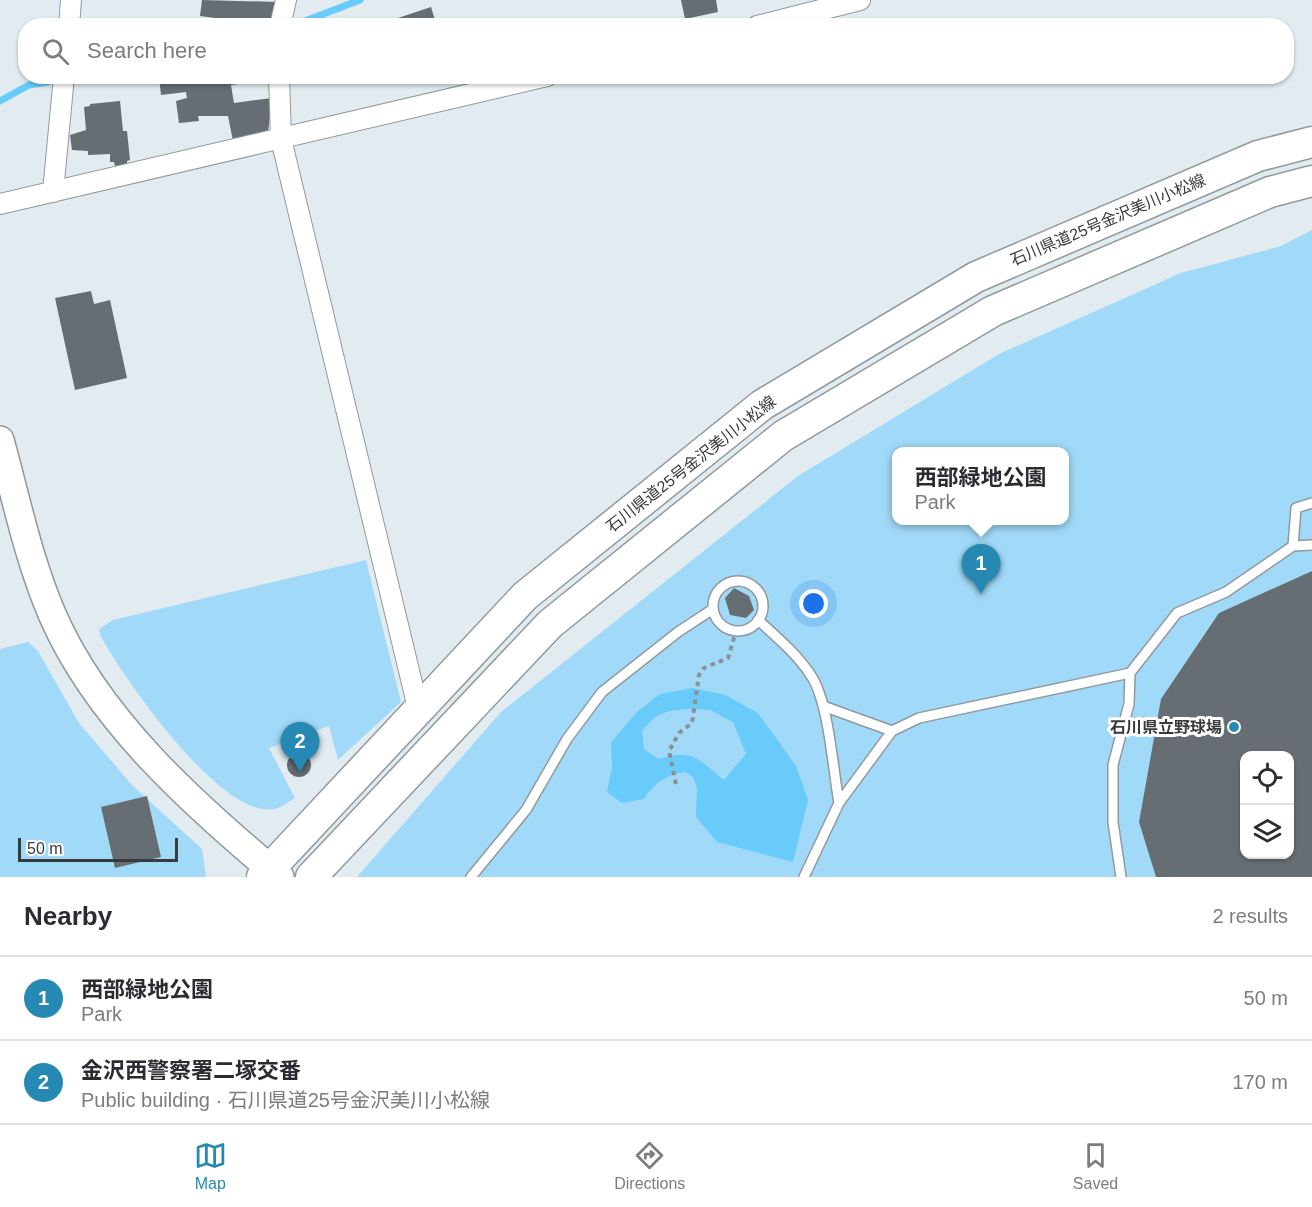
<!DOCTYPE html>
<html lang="en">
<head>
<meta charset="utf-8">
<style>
  body { margin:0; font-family:Arial,"Noto Sans JP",sans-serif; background:#f7f7f7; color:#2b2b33 }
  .controls { position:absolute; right:18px; bottom:18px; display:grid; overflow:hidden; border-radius:12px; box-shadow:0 2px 4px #0004 }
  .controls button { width:54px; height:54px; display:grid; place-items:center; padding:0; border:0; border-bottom:2px solid #e1e1e2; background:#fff; color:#2b2b33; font:30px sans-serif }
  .scale { position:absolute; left:18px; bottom:15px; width:160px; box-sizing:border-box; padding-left:6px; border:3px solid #373b3d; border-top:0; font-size:16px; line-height:21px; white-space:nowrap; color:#373b3d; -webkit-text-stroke:4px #fff; paint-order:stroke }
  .you { position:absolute; left:814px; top:604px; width:21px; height:21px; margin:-15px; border:4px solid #fff; border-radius:50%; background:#1a73e8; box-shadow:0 0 0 9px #1a73e833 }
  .badge { display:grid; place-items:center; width:39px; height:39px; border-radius:50%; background:#2689b3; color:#fff; font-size:20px; font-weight:700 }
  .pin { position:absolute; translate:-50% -50px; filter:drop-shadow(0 2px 3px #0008) }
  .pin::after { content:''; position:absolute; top:32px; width:21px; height:18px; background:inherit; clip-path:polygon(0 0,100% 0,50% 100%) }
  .popup { position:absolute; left:892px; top:447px; width:177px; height:78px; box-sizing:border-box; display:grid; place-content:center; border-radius:12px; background:#fff; filter:drop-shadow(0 2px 4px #0005); font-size:20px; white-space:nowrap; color:#7c7c81 }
  .popup b { font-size:22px; color:#2b2b33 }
  .popup::after { content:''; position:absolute; left:50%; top:100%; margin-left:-12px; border:12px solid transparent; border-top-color:#fff }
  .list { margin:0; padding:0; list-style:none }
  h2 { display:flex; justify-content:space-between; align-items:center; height:78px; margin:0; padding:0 24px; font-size:26px }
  h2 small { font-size:20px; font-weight:400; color:#7c7c81 }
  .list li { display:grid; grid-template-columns:39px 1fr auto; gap:18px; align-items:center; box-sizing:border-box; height:84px; padding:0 24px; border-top:2px solid #e1e1e2 }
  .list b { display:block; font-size:22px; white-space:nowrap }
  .list p { margin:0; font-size:20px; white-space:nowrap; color:#7c7c81 }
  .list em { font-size:20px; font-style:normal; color:#7c7c81 }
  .icon { flex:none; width:33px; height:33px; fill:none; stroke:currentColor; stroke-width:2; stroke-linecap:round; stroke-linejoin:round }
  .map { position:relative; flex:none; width:1312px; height:877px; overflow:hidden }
  .search { position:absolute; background:#fff; box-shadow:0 2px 4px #0004; left:18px; right:18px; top:18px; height:66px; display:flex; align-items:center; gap:15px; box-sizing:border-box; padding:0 21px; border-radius:24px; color:#7c7c81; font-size:22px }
  .sheet { height:246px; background:#fff }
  nav { display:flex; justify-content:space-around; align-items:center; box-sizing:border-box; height:84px; border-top:2px solid #e1e1e2; background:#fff; font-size:16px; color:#7c7c81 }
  nav a { display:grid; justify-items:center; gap:3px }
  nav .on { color:#2689b3 }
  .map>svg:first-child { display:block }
</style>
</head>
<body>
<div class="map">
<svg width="1312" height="877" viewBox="0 0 1312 877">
  <rect width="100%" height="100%" fill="#e2ebf0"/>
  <path fill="#a1daf8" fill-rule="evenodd" d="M1312,230V877H357L501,712L798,476L999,354L1181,273L1281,246ZM897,452H1065V520H897ZM1244,756H1290V854H1244Z
    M366,560L401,702L338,760L329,726L269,748L295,798C289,801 281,808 275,809C221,820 123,677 100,635L99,629L113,620Z
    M28,642L38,651L79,723L132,785L202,849L206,877H0V649Z"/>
  <path fill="#69cbf9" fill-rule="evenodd" d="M692,688L725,695L758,713L796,766L808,800L793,862L717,842L696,817L697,788L693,777L685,772C666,775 654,783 644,799L622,803L607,792L612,767L611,742L637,712L660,694ZM689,709L710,710L733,722L746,754L724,780C697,759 695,748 658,759L644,749L642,731C658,712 664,711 689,709Z"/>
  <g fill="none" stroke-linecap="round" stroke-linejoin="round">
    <path stroke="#69cbf9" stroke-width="7" d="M292,26L360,0
      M74,78L84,76
      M0,101L29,85L48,82"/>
  </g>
  <path fill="#666e73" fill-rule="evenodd" d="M202,0L279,2L276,26L200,16Z
    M681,0H716L718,12L685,19Z
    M431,7L435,20L441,18L443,26H394L392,20Z
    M251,76L252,82L231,85L234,103L272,98L268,133L233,141L228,116H198L199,121L179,123L176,101L187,98L186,92L161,95L159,77Z
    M120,101L123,131H127L130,160L127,161V164L115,166L114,162H110V154L88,155V151L72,150L70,135L86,130L84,107L90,106V104Z
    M91,291L94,304L110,300L127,378L75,390L55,298Z
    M1312,571V877H1156L1139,822L1161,699L1219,613ZM1244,756H1290V854H1244Z
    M734,588L749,596L754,610L746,618L730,615L725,598Z
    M287 765a12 12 0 1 1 24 0a12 12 0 1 1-24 0Z
    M147,796L161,857L115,868L101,807Z"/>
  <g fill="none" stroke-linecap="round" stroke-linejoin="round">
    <g stroke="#90999e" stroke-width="12">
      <path id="lane" d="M1293,546L1296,508L1312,503
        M713 606a25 25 0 1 1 50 0a25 25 0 1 1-50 0Z
        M758,620C778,638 798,655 812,677C829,705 833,770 839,803
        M823,706L892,731
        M471,877L526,810L567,739L602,692L678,632L713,609
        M804,877L839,803L892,731L919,718L1130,673
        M1121,877L1113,822V765L1129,704L1130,673L1177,613L1226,592L1293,546L1312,545"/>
    </g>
    <g stroke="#90999e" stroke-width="22">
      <path id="street" d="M69,26L71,0
        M280,26L286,0
        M757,26L860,0
        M279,76L281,139L418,708
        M53,192L64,76
        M0,204L547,76"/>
    </g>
    <g stroke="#90999e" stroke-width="30">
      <path id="secondary" d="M0,440C16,498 28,558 52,614C97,719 194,805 280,877"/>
    </g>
    <g stroke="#90999e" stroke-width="33">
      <path id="primary" d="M262,877L525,596L762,405L976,277L1258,156L1312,142
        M311,877L550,624L783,436L993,311L1270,192L1312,181"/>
    </g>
    <path stroke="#8a9094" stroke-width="4" stroke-dasharray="4.5 4.5" stroke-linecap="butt" d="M676,784L669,751L679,733L692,723L699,675L704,668L728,658L736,631"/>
    <use href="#lane" stroke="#fff" stroke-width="9"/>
    <use href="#street" stroke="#fff" stroke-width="20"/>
    <use href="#secondary" stroke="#fff" stroke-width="27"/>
    <use href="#primary" stroke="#fff" stroke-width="30"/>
  </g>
  <circle fill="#2689b3" stroke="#fff" stroke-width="2" cx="1234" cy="727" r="6"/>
  <g text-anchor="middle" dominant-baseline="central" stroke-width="6" stroke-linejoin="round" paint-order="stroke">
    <g font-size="16" fill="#373b3d" stroke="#fff">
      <text transform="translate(1108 220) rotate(-23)">石川県道25号金沢美川小松線</text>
      <text transform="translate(691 464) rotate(-38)">石川県道25号金沢美川小松線</text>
    </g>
    <g font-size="16" font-weight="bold" fill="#373b3d" stroke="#fff" text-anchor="end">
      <text x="1222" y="727">石川県立野球場</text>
    </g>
  </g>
</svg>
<div class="controls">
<button><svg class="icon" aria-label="locate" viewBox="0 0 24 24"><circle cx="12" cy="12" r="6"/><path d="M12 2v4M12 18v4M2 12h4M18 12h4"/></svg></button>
<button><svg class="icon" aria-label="layers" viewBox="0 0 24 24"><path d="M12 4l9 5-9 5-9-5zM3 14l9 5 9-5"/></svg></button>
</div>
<div class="scale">50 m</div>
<div class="you"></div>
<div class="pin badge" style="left:981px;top:594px">1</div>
<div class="popup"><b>西部緑地公園</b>Park</div>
<div class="pin badge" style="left:300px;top:772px">2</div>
<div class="search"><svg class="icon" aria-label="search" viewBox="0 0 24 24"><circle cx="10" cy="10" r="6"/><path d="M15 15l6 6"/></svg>Search here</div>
</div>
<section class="sheet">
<h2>Nearby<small>2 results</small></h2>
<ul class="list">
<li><span class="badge">1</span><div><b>西部緑地公園</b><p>Park</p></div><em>50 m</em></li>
<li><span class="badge">2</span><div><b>金沢西警察署二塚交番</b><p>Public building · 石川県道25号金沢美川小松線</p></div><em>170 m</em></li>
</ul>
</section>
<nav>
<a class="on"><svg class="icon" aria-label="map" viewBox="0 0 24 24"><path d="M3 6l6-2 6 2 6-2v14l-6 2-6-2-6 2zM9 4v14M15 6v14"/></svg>Map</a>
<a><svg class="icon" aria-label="directions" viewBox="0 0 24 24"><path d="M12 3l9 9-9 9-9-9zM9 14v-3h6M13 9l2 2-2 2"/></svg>Directions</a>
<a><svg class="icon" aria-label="saved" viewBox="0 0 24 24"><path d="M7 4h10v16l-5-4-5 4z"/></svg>Saved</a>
</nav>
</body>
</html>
